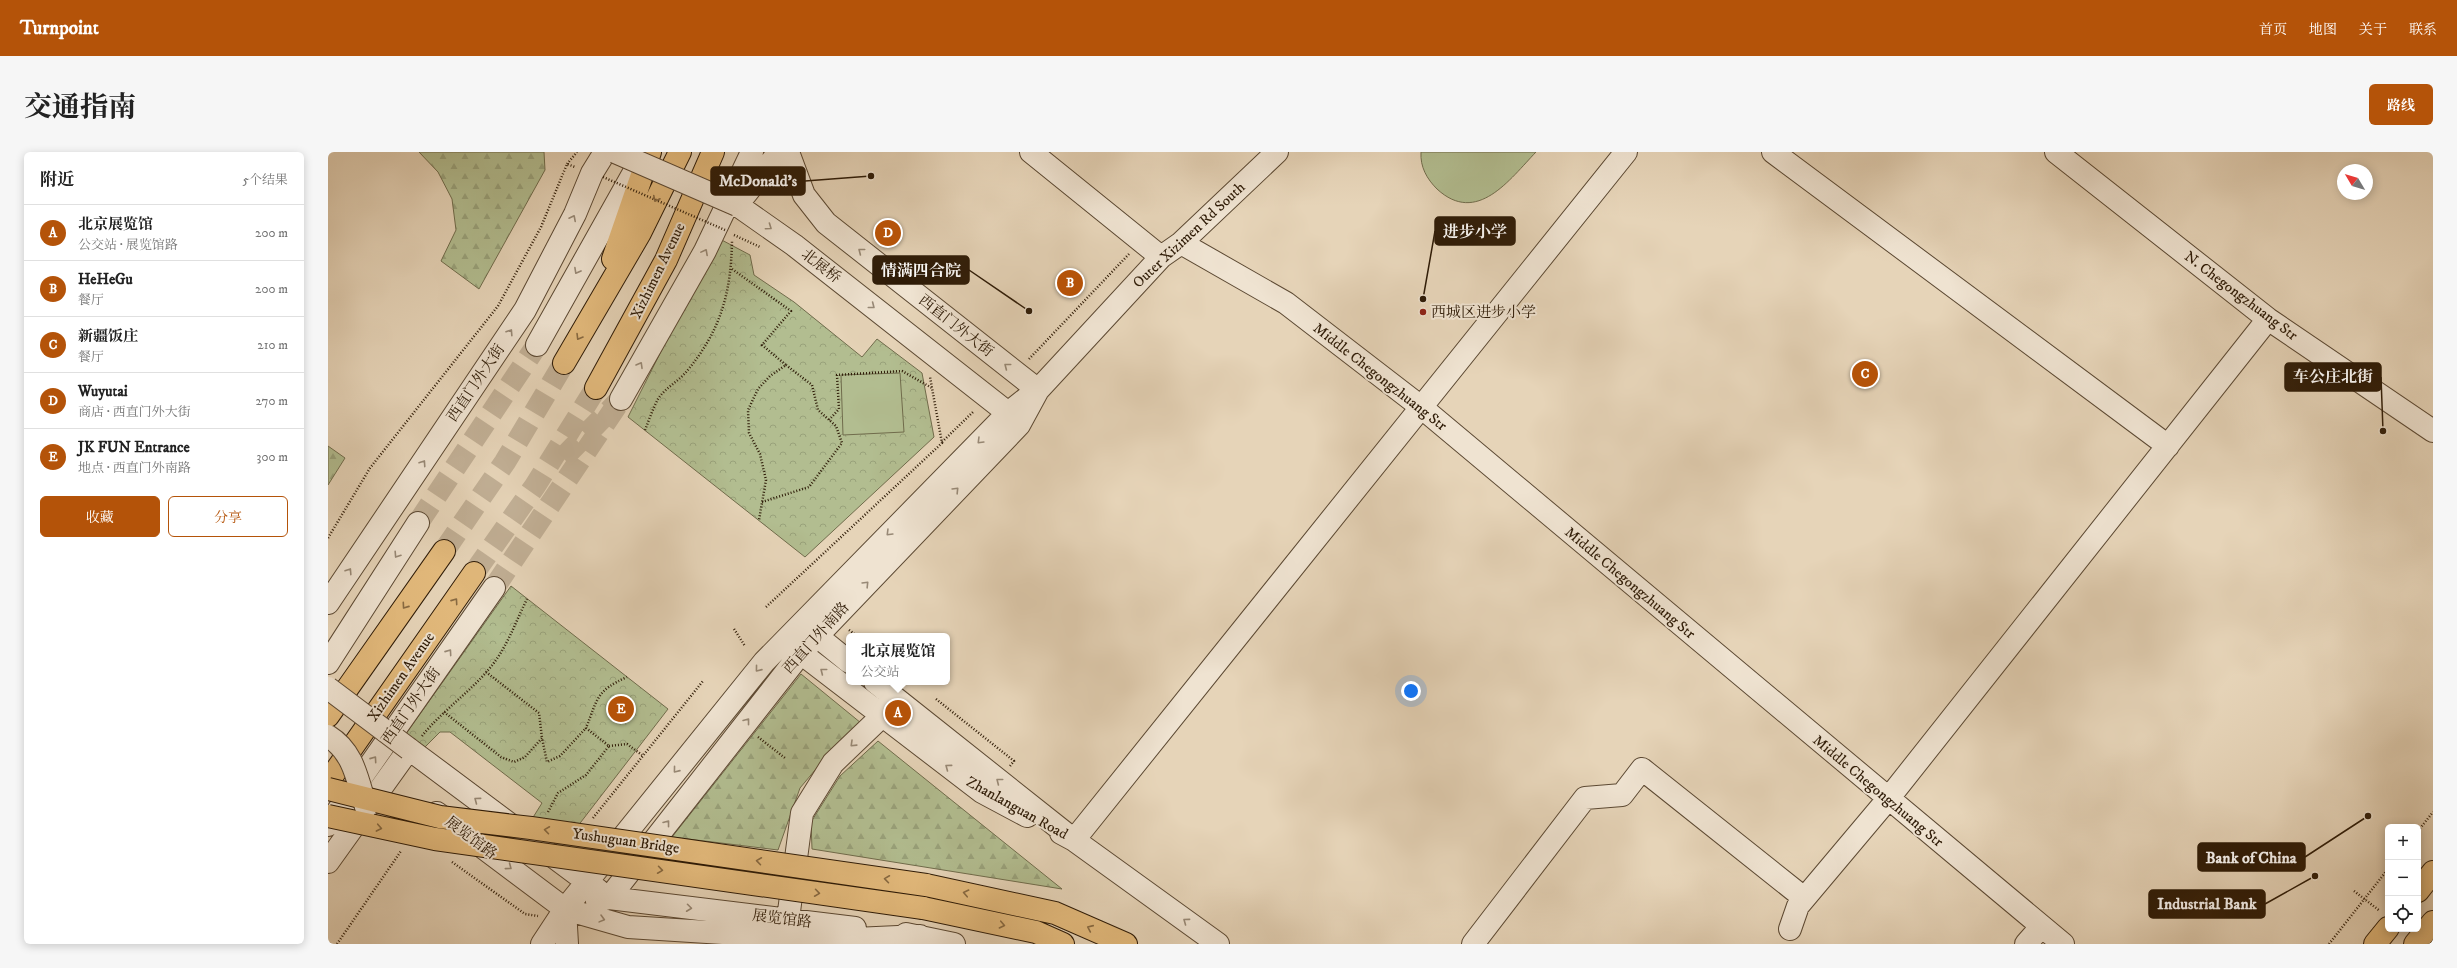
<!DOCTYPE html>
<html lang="zh">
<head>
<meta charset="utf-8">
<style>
  body { margin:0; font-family:"IM FELL DW Pica","Noto Serif SC",serif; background:#f6f6f6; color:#222 }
  .controls { position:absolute; right:12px; bottom:12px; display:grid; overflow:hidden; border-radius:6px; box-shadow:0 2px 10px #0003 }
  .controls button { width:36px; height:36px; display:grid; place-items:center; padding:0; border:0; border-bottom:1px solid #e0e0e0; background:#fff; color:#222; font:20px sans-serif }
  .compass { position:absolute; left:2009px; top:12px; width:36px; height:36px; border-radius:50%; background:#fff; box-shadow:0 2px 10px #0003; rotate:308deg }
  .you { position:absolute; left:1083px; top:539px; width:14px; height:14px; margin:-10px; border:3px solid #fff; border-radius:50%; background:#1a73e8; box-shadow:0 0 0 6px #1a73e833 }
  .badge { display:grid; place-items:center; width:26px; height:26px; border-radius:50%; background:#b45309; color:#fff; font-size:13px; font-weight:700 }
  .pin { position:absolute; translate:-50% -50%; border:2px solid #fff; box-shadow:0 1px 4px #0006 }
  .popup { position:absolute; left:518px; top:481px; width:104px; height:52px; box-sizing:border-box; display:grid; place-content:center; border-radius:6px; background:#fff; filter:drop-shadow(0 1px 3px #0005); font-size:13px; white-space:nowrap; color:#767676 }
  .popup b { font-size:15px; color:#222 }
  .popup::after { content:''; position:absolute; left:50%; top:100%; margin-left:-8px; border:8px solid transparent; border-top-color:#fff }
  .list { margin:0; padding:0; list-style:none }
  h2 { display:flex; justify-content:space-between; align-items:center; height:52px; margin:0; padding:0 16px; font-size:17px }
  h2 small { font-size:13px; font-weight:400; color:#767676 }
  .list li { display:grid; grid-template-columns:26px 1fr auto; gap:12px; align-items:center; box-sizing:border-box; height:56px; padding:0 16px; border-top:1px solid #e0e0e0 }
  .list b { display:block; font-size:15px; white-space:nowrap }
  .list p { margin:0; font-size:13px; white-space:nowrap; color:#767676 }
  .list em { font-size:13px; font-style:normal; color:#767676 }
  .actions { display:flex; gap:8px; padding:12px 16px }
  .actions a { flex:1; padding:9px 0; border:1px solid #b45309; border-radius:6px; text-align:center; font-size:14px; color:#b45309 }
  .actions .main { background:#b45309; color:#fff }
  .icon { flex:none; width:22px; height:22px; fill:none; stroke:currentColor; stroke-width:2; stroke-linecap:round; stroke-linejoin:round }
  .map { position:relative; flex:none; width:2105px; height:792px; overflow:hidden; border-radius:6px }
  header { display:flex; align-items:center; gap:24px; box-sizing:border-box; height:56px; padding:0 20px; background:#b45309; color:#fff }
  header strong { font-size:19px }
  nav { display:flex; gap:22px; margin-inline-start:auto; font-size:14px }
  .intro { display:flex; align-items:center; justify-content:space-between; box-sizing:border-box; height:96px; padding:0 24px }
  h1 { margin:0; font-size:28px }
  .button { padding:10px 18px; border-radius:6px; background:#b45309; color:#fff; font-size:14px; font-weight:700 }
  main { display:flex; gap:24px; padding:0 24px }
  aside { flex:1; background:#fff; border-radius:6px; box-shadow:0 2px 10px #0003 }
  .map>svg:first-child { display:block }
</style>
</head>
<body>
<header>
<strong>Turnpoint</strong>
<nav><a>首页</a><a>地图</a><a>关于</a><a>联系</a></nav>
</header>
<div class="intro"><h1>交通指南</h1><a class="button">路线</a></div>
<main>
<aside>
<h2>附近<small>5个结果</small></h2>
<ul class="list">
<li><span class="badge">A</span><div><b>北京展览馆</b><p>公交站 · 展览馆路</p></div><em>200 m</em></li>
<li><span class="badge">B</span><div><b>HeHeGu</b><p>餐厅</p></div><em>200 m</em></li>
<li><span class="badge">C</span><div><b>新疆饭庄</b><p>餐厅</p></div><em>210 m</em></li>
<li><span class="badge">D</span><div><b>Wuyutai</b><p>商店 · 西直门外大街</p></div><em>270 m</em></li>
<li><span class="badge">E</span><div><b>JK FUN Entrance</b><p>地点 · 西直门外南路</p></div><em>300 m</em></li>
</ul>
<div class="actions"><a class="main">收藏</a><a>分享</a></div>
</aside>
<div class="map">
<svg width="2105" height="792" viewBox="0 0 2105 792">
  <defs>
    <pattern id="forest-firs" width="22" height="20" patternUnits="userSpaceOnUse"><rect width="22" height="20" fill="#b2bd90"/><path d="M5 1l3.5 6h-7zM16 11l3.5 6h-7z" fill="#99a27b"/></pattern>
    <pattern id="park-crowns" width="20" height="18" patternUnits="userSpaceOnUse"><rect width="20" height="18" fill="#b2bd90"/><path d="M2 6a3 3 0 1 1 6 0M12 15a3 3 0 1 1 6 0" fill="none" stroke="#99a27b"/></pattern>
  </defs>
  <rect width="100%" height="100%" fill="#e6d4b8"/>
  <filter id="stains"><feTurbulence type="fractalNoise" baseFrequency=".005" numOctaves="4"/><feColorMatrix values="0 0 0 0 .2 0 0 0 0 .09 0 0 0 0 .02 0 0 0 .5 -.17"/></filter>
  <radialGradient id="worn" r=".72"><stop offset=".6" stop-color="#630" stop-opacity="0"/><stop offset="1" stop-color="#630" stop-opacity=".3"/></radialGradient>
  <path fill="url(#forest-firs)" stroke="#706c4c" d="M91,0H216L217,18L151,137L113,109L128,78L124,47L110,20Z
    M0,294L17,306L0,333Z
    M473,522L533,571L498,605L472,636L450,698L344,685Z
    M550,589L734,737L484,697L483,670L512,624Z"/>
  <path fill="url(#park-crowns)" stroke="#706c4c" d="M390,86L422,103L426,123L466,150L534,205L549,187L594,221L606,285L477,405L300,265Z
    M183,434L340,557L236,692L204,667L214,651L122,580H112L95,597L77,583Z"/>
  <path fill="#b2bd90" stroke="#706c4c" d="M1093,0H1208C1182,27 1149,74 1109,37C1099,27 1092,15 1093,0Z
    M572,221L576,280L515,283L513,223Z"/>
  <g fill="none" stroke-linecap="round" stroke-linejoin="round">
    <path stroke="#c1af95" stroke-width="22" stroke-dasharray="22 11" stroke-linecap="butt" d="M90,371L209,193
      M166,436L293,247"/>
    <path stroke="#c1af95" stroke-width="22" stroke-dasharray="22 11" stroke-linecap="butt" d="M235,306L293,247
      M116,399L177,310L236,211
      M146,421L207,334L268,236"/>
    <g stroke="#5c4933" stroke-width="24">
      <path id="minor" d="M451,0L409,53L466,93L680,261L690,272
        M460,0L476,43L498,71L710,238
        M703,0L833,105
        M1445,0L1840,294
        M1728,0L1940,167L2105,279
        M853,91L958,151L1093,255L1735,792
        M209,193L314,6
        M293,247L377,99L424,0
        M0,451L197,158L247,62L264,21L277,0
        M489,484L521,510
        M461,492L654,640L699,664
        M0,511L90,371
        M547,530L746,688L1298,0
        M109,661L237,757L300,775L505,788L592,784
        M0,673L166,436
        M733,681L746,688L890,792
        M0,710L81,597L270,738
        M281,746L473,501L691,273L710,238L833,105L853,91L949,0
        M269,749L281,746L527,776
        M237,757L239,792
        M460,767L474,661L505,611L553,565
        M1462,777L1470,754L1560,647L1940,167
        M578,782L626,792
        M214,792L237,757L436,510L680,261L704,242
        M1145,792L1257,646L1294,643L1314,617L1476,746
        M1698,792L1713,775"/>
    </g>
    <g stroke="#2e1b07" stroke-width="24">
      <path id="major" d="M598,733L727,761L798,792
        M2090,739L2105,720
        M595,756L708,780L735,792
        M2047,792L2060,776
        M2087,792L2105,770"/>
    </g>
    <g stroke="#2e1b07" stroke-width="24">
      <path id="highway" d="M285,107L322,0
        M236,211L312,81L352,0
        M268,236L338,108L385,0
        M0,564L116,399
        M0,630L146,421"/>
    </g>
    <path stroke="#2e1b07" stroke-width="2.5" stroke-dasharray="1 2" stroke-linecap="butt" d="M239,12L249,0
      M406,83L432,95
      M404,117L463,159L434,193L458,213L442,224L430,237L420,258L421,281L432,302L438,328L431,368
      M701,207L801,102
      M501,268L511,257L509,223L574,219L604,236
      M317,278C321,268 325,256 330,247C337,236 351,229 359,219C393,178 403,141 404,89
      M614,290L646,259
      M434,350L481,335L514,291L508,274L490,258L484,233L458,213
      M0,386L42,316L170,154L213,75L239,12L247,15
      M438,455L614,291L602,225
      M406,477L417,494
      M521,478L529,484
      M158,520L211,561L214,586
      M608,547L686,609L682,614
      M116,560L173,605L186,610L197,605L214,586L219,610L232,604L258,576
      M94,584C114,559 141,541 161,517C179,496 187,471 199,447
      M430,585L457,606
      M281,594L299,592L314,603
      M220,660L230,641L258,623L281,594L258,576C270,546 268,539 299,525
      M265,666L375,529
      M2090,679L2105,660
      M124,710L197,762L210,764
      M2026,739L2052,759
      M9,792L73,699
      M2001,792L2060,717"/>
    <use href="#minor" stroke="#efe3d1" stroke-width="22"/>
    <use href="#major" stroke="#e3ba7c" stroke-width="22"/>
    <use href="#highway" stroke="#e3ba7c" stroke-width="22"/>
    <g stroke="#5c4933" stroke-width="24" stroke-linecap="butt">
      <path id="minor-bridge" d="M287,0L409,53
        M0,536L81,597
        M0,584C26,600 29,627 38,655"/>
    </g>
    <g stroke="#2e1b07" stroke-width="24" stroke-linecap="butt">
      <path id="major-bridge" d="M0,637L112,665L203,676L598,733
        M0,664L107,687L595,756"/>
    </g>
    <path stroke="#2e1b07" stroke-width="2.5" stroke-dasharray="1 2" stroke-linecap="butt" d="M275,25L397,78"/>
    <use href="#minor-bridge" stroke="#efe3d1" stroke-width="22"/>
    <use href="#major-bridge" stroke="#e3ba7c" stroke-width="22"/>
  </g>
  <defs><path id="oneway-chevron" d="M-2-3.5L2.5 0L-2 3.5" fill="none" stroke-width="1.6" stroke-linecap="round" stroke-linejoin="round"/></defs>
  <g stroke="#886a42">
    <use href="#oneway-chevron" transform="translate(328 47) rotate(117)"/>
    <use href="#oneway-chevron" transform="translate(251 185) rotate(121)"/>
    <use href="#oneway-chevron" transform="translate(127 449) rotate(-55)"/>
    <use href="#oneway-chevron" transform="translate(77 454) rotate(125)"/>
    <use href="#oneway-chevron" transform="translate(51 676) rotate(11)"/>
    <use href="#oneway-chevron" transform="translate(219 678) rotate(-172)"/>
    <use href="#oneway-chevron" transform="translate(431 709) rotate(-172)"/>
    <use href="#oneway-chevron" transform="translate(332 718) rotate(8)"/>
    <use href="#oneway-chevron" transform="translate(559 727) rotate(-172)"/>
    <use href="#oneway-chevron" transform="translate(489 741) rotate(8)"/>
    <use href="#oneway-chevron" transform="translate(638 741) rotate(-168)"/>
    <use href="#oneway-chevron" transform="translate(674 773) rotate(12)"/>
    <use href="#oneway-chevron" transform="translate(762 776) rotate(-156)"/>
  </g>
  <g stroke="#988976">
    <use href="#oneway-chevron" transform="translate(245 66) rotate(-63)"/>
    <use href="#oneway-chevron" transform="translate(441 75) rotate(35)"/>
    <use href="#oneway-chevron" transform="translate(533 99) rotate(-142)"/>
    <use href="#oneway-chevron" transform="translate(377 100) rotate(-62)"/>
    <use href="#oneway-chevron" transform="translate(249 119) rotate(119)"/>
    <use href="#oneway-chevron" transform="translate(544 154) rotate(38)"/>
    <use href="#oneway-chevron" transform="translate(182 180) rotate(-57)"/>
    <use href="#oneway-chevron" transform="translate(312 213) rotate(-60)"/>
    <use href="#oneway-chevron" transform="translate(679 214) rotate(-142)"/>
    <use href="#oneway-chevron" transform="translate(652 289) rotate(135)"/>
    <use href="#oneway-chevron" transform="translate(95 311) rotate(-56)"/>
    <use href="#oneway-chevron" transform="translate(628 338) rotate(-46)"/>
    <use href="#oneway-chevron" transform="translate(561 381) rotate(135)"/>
    <use href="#oneway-chevron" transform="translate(69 403) rotate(123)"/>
    <use href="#oneway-chevron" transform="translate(21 419) rotate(-57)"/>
    <use href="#oneway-chevron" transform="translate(538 432) rotate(-46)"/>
    <use href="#oneway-chevron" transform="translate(121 500) rotate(-55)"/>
    <use href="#oneway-chevron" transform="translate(430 517) rotate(129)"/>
    <use href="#oneway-chevron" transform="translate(495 519) rotate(-142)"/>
    <use href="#oneway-chevron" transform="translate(419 569) rotate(-52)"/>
    <use href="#oneway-chevron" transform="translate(525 592) rotate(136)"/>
    <use href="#oneway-chevron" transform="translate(46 607) rotate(-55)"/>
    <use href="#oneway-chevron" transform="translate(620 615) rotate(-143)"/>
    <use href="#oneway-chevron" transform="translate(348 618) rotate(129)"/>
    <use href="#oneway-chevron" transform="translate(671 629) rotate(-142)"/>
    <use href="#oneway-chevron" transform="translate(149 648) rotate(-143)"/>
    <use href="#oneway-chevron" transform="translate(339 671) rotate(-52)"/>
    <use href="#oneway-chevron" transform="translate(181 715) rotate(37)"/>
    <use href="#oneway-chevron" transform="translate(361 756) rotate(7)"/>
    <use href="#oneway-chevron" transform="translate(274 767) rotate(15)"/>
    <use href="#oneway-chevron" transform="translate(858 769) rotate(-144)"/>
  </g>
  <circle fill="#8f2418" stroke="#efe3d1" stroke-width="1.5" cx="1095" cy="160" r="4"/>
  <g text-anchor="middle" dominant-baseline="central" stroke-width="4" stroke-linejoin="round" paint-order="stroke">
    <g font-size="15" fill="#2e1b07" stroke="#efe3d1">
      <text transform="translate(861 83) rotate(-43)">Outer Xizimen Rd South</text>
      <text transform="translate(493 114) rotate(38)">北展桥</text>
      <text transform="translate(330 119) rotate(-64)">Xizhimen Avenue</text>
      <text transform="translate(1913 144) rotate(37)">N. Chegongzhuang Str</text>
      <text transform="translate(628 174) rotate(38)">西直门外大街</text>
      <text transform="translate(1052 225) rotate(38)">Middle Chegongzhuang Str</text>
      <text transform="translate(148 231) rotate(-56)">西直门外大街</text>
      <text transform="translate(1302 431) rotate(40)">Middle Chegongzhuang Str</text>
      <text transform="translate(488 486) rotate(-48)">西直门外南路</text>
      <text transform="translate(73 525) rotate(-55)">Xizhimen Avenue</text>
      <text transform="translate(83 554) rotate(-55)">西直门外大街</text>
      <text transform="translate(1550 639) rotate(40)">Middle Chegongzhuang Str</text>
      <text transform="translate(689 656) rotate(29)">Zhanlanguan Road</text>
      <text transform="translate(143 686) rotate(37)">展览馆路</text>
      <text transform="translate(298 689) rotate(8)">Yushuguan Bridge</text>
      <text transform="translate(454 767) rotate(7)">展览馆路</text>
    </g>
    <g font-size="15" fill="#2e1b07" stroke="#efe3d1" text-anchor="start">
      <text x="1103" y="160">西城区进步小学</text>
    </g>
  </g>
  <path fill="none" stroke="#2e1b07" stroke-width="1.5" d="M543 24L477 29M1095 147L1107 79M701 159L641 118M2055 279L2053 225M2040 664L1977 705M1987 724L1937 752"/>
  <g fill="#2e1b07" stroke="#efe3d1" stroke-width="1.5">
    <circle cx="543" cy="24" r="4"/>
    <circle cx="1095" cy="147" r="4"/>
    <circle cx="701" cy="159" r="4"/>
    <circle cx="2055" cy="279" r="4"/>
    <circle cx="2040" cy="664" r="4"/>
    <circle cx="1987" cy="724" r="4"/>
  </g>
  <g fill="#2e1b07" stroke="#2e1b07" stroke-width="1.5">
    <rect x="383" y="15" width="94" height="28" rx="4"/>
    <rect x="1107" y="65" width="80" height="28" rx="4"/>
    <rect x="545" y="104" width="96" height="28" rx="4"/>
    <rect x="1957" y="211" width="96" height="28" rx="4"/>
    <rect x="1870" y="691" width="107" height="28" rx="4"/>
    <rect x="1821" y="738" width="116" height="28" rx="4"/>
  </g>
  <g font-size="16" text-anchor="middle" font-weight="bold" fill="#fff">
    <text x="430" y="34">McDonald's</text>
    <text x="1147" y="85">进步小学</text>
    <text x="593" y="124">情满四合院</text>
    <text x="2005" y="230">车公庄北街</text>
    <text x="1923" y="711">Bank of China</text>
    <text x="1879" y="757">Industrial Bank</text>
  </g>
  <rect width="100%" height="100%" filter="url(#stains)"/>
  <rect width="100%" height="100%" fill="url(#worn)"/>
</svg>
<div class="controls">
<button>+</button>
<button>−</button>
<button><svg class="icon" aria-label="locate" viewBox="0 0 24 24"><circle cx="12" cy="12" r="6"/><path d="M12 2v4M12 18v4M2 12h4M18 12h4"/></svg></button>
</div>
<svg class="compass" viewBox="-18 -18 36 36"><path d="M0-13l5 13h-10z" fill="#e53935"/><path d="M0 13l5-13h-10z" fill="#767676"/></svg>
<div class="you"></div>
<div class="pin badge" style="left:570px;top:561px">A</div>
<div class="popup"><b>北京展览馆</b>公交站</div>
<div class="pin badge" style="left:742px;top:131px">B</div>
<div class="pin badge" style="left:1537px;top:222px">C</div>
<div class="pin badge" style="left:560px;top:81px">D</div>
<div class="pin badge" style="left:293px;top:557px">E</div>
</div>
</main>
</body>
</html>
